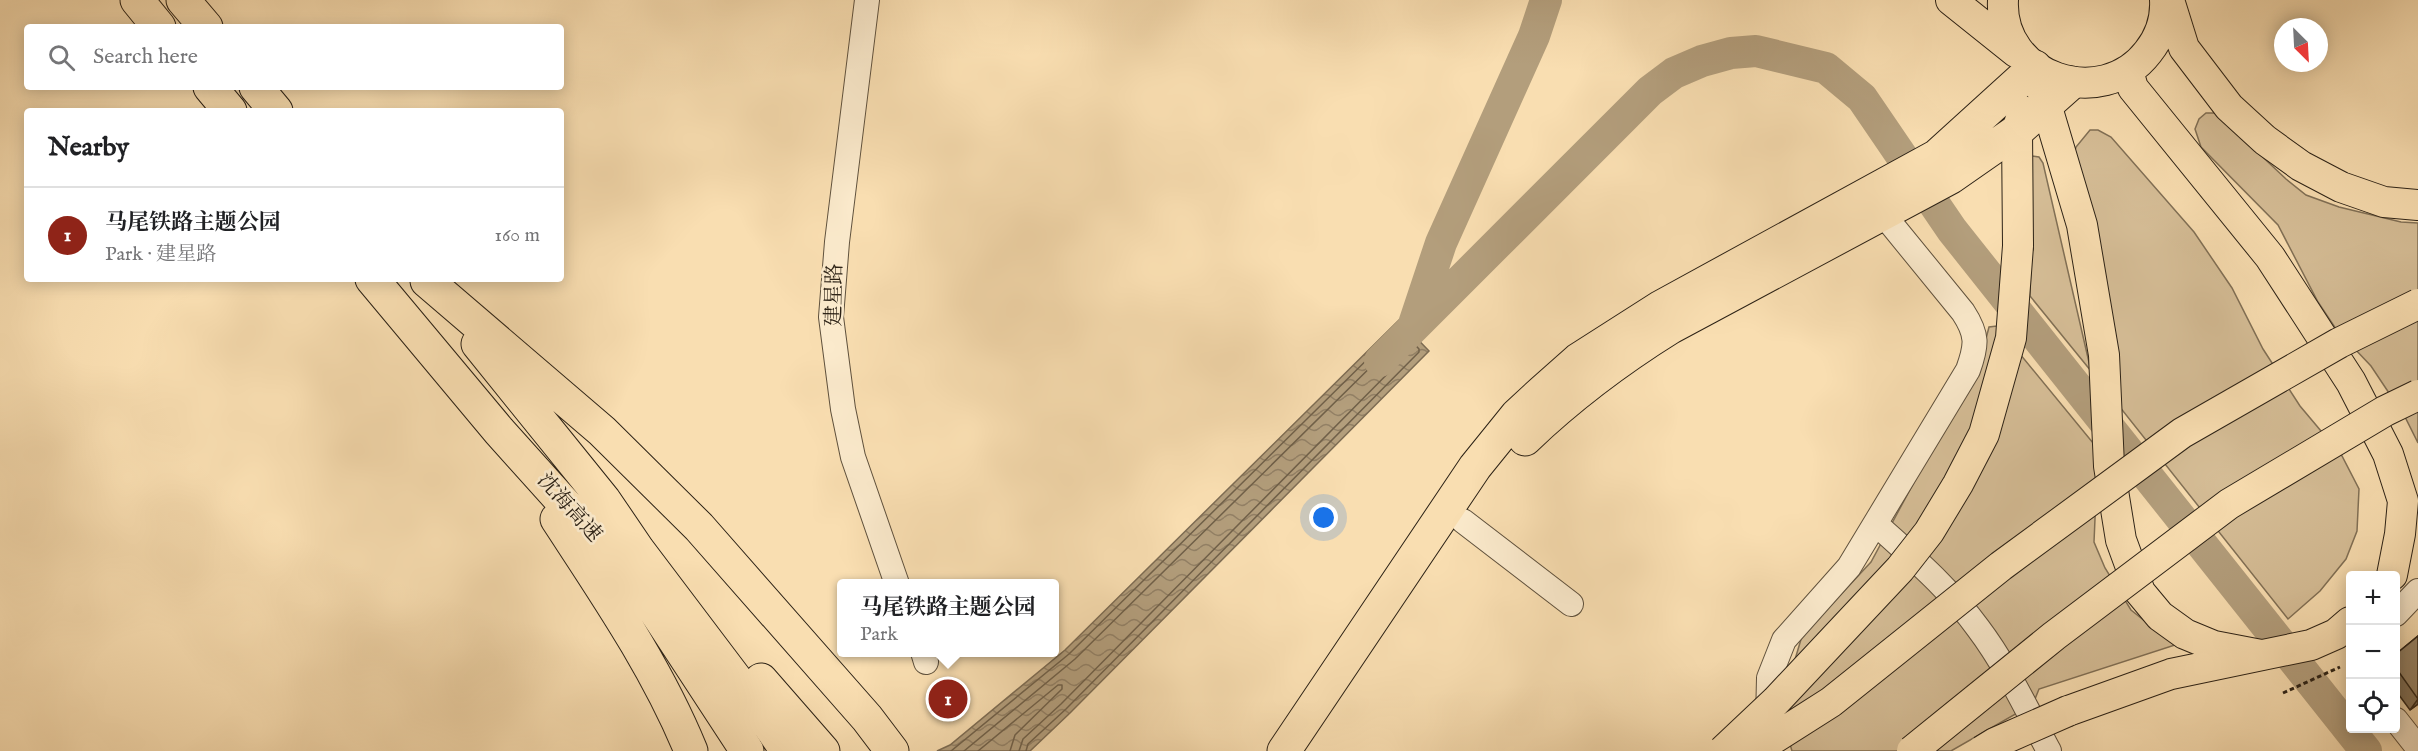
<!DOCTYPE html>
<html lang="en">
<head>
<meta charset="utf-8">
<style>
  body { margin:0; font-family:"IM FELL English","Noto Serif SC",serif; background:#f6f6f6; color:#202124 }
  .controls { position:absolute; right:18px; bottom:18px; display:grid; overflow:hidden; border-radius:6px; box-shadow:0 3px 15px #0003 }
  .controls button { width:54px; height:54px; display:grid; place-items:center; padding:0; border:0; border-bottom:2px solid #e0e0e0; background:#fff; color:#202124; font:30px sans-serif }
  .compass { position:absolute; left:2274px; top:18px; width:54px; height:54px; border-radius:50%; background:#fff; box-shadow:0 3px 15px #0003; rotate:156deg }
  .you { position:absolute; left:1324px; top:518px; width:21px; height:21px; margin:-15px; border:4px solid #fff; border-radius:50%; background:#1a73e8; box-shadow:0 0 0 9px #1a73e833 }
  .badge { display:grid; place-items:center; width:39px; height:39px; border-radius:50%; background:#8f2418; color:#fff; font-size:20px; font-weight:700 }
  .pin { position:absolute; translate:-50% -50%; border:3px solid #fff; box-shadow:0 2px 6px #0006 }
  .popup { position:absolute; left:837px; top:579px; width:222px; height:78px; box-sizing:border-box; display:grid; place-content:center; border-radius:6px; background:#fff; filter:drop-shadow(0 2px 4px #0005); font-size:20px; white-space:nowrap; color:#757577 }
  .popup b { font-size:22px; color:#202124 }
  .popup::after { content:''; position:absolute; left:50%; top:100%; margin-left:-12px; border:12px solid transparent; border-top-color:#fff }
  .list { margin:0; padding:0; list-style:none }
  h2 { display:flex; justify-content:space-between; align-items:center; height:78px; margin:0; padding:0 24px; font-size:26px }
  h2 small { font-size:20px; font-weight:400; color:#757577 }
  .list li { display:grid; grid-template-columns:39px 1fr auto; gap:18px; align-items:center; box-sizing:border-box; height:96px; padding:0 24px; border-top:2px solid #e0e0e0 }
  .list b { display:block; font-size:22px; white-space:nowrap }
  .list p { margin:0; font-size:20px; white-space:nowrap; color:#757577 }
  .list em { font-size:20px; font-style:normal; color:#757577 }
  .icon { flex:none; width:33px; height:33px; fill:none; stroke:currentColor; stroke-width:2; stroke-linecap:round; stroke-linejoin:round }
  .map { position:relative; flex:none; width:2418px; height:751px; overflow:hidden }
  .search { position:absolute; background:#fff; box-shadow:0 3px 15px #0003; left:24px; top:24px; width:540px; height:66px; display:flex; align-items:center; gap:15px; box-sizing:border-box; padding:0 21px; border-radius:6px; color:#757577; font-size:22px }
  .panel { position:absolute; background:#fff; box-shadow:0 3px 15px #0003; left:24px; top:108px; width:540px; height:174px; border-radius:6px }
  .map>svg:first-child { display:block }
</style>
</head>
<body>
<div class="map">
<svg width="2418" height="751" viewBox="0 0 2418 751">
  <defs>
    <pattern id="water-waves" width="16" height="10" patternUnits="userSpaceOnUse" patternTransform="scale(1.5)"><rect width="16" height="10" fill="#b39e7c"/><path d="M0 5q4-4 8 0t8 0" fill="none" stroke="#928065"/></pattern>
  </defs>
  <rect width="100%" height="100%" fill="#f9deb1"/>
  <filter id="stains"><feTurbulence type="fractalNoise" baseFrequency=".00333" numOctaves="4"/><feColorMatrix values="0 0 0 0 .2 0 0 0 0 .09 0 0 0 0 .02 0 0 0 .5 -.17"/></filter>
  <radialGradient id="worn" r=".72"><stop offset=".6" stop-color="#630" stop-opacity="0"/><stop offset="1" stop-color="#630" stop-opacity=".3"/></radialGradient>
  <path fill="#d6be97" stroke="#817056" stroke-width="1.5" d="M2206,113H2216L2286,179L2306,195L2339,207L2401,222L2418,223V443L2405,417L2371,366L2336,329L2318,302L2278,225L2201,147L2195,129L2199,119Z
    M2090,130H2098L2111,137L2194,232L2232,288L2263,349L2300,406L2342,456L2359,489L2357,531L2346,559L2320,591L2288,619L2119,406L2072,161L2076,147Z
    M2032,156L2039,157L2043,163L2091,371L2030,296L2031,260L2027,160Z
    M1997,326L2098,449L2094,542L2105,568L2131,610L2175,645L2039,689L2033,704L1951,751H1792L1780,710L1802,636L1871,562L1981,358L1989,327Z"/>
  <path fill="url(#water-waves)" stroke="#7d6c53" stroke-width="1.5" d="M1399,320L1429,351L1070,713L1030,751H937L950,745L1065,650Z"/>
  <g fill="none" stroke-linecap="round" stroke-linejoin="round">
    <path stroke="#706049" stroke-width="1.5" d="M951,751L1069,654L1397,330H1401L1419,349V352L1066,709L1028,744L1026,751
      M964,751L1075,659L1397,341H1401L1409,349V352L1061,704L1023,739L1019,751
      M978,751L1058,685H1062V689L1015,735L1010,751"/>
    <path stroke="#b39e7c" stroke-width="32" d="M1414,324L1441,243L1534,36L1546,0
      M1380,361L1650,91L1674,73L1702,61L1731,53L1756,51L1826,68L1862,98L1952,230L2366,751"/>
    <g stroke="#5f513d" stroke-width="26">
      <path id="minor" d="M867,0L837,242L831,317L843,409L853,457L897,584
        M1463,521L1571,604
        M1876,524C1912,557 1949,588 1978,628C2006,665 2027,710 2049,751
        M2396,614L2418,591
        M923,652L926,662
        M1768,720L1769,678L1784,640L1849,567L1968,370C1977,345 1978,335 1963,312L1883,214
        M2396,720L2418,748"/>
    </g>
    <g stroke="#2c2216" stroke-width="32">
      <path id="major" d="M1951,0L2016,52
        M2003,0C1999,78 2102,112 2148,52C2160,37 2166,19 2165,0
        M2169,0L2184,48L2229,107L2265,140L2301,166L2341,187L2384,202L2418,205
        M2035,67L2082,225L2104,355L2109,466L2121,540L2140,592L2160,616L2185,634L2214,646L2261,655
        M2128,71L2133,88L2270,257L2351,382L2388,454L2403,501L2400,534L2392,575
        M2018,246L2017,131L2023,111
        M2068,711L2171,674L2311,645L2336,634L2350,622"/>
    </g>
    <g stroke="#2c2216" stroke-width="35">
      <path id="highway" d="M137,0L159,27
        M183,0L206,27
        M210,87L230,111
        M256,87L276,111
        M372,279L499,431L641,589L747,751
        M427,281L602,431L699,527L867,718L892,751
        M478,344L604,500L638,550L762,714L787,751
        M1525,439C1570,396 1618,360 1671,327L1951,177L2017,131L2071,83
        M557,519C606,594 657,668 691,751
        M761,680L823,751
        M1284,751L1475,467L1517,415L1543,391L1578,360L1661,307L1937,156L2035,67"/>
    </g>
    <path stroke="#2c2216" stroke-width="3" stroke-dasharray="4.5 3" stroke-linecap="butt" d="M2283,693L2340,667"/>
    <use href="#minor" stroke="#fbeacc" stroke-width="24"/>
    <use href="#major" stroke="#f9deb1" stroke-width="30"/>
    <use href="#highway" stroke="#f9deb1" stroke-width="33"/>
    <g stroke="#2c2216" stroke-width="32" stroke-linecap="butt">
      <path id="major-bridge" d="M1723,751L1776,701L1900,569L1929,532L1958,484L1984,434L2011,338L2018,246
        M1754,751L1831,702L2001,566L2182,433L2339,343L2418,304
        M1912,751L2054,636L2229,504L2385,411L2418,395
        M1982,751L1995,743L2068,711"/>
    </g>
    <use href="#major-bridge" stroke="#f9deb1" stroke-width="30"/>
  </g>
  <path fill="#827259" stroke="#2c2216" stroke-width="1.5" d="M2418,636V704L2410,710L2396,691V654Z"/>
  <path fill="#6a5c48" stroke="#2c2216" stroke-width="1.5" d="M2418,699V704L2410,710Z"/>
  <path fill="#978467" stroke="#2c2216" stroke-width="1.5" d="M2418,636V699L2396,668V654Z"/>
  <g text-anchor="middle" dominant-baseline="central" stroke-width="5" stroke-linejoin="round" paint-order="stroke">
    <g font-size="21" fill="#2c2216" stroke="#fbeacc">
      <text transform="translate(835 295) rotate(-89)">建星路</text>
      <text transform="translate(569 508) rotate(48)">沈海高速</text>
    </g>
  </g>
  <rect width="100%" height="100%" filter="url(#stains)"/>
  <rect width="100%" height="100%" fill="url(#worn)"/>
</svg>
<div class="controls">
<button>+</button>
<button>−</button>
<button><svg class="icon" aria-label="locate" viewBox="0 0 24 24"><circle cx="12" cy="12" r="6"/><path d="M12 2v4M12 18v4M2 12h4M18 12h4"/></svg></button>
</div>
<svg class="compass" viewBox="-18 -18 36 36"><path d="M0-13l5 13h-10z" fill="#e53935"/><path d="M0 13l5-13h-10z" fill="#757577"/></svg>
<div class="you"></div>
<div class="pin badge" style="left:948px;top:699px">1</div>
<div class="popup"><b>马尾铁路主题公园</b>Park</div>
<div class="search"><svg class="icon" aria-label="search" viewBox="0 0 24 24"><circle cx="10" cy="10" r="6"/><path d="M15 15l6 6"/></svg>Search here</div>
<section class="panel">
<h2>Nearby<small></small></h2>
<ul class="list">
<li><span class="badge">1</span><div><b>马尾铁路主题公园</b><p>Park · 建星路</p></div><em>160 m</em></li>
</ul>
</section>
</div>
</body>
</html>
